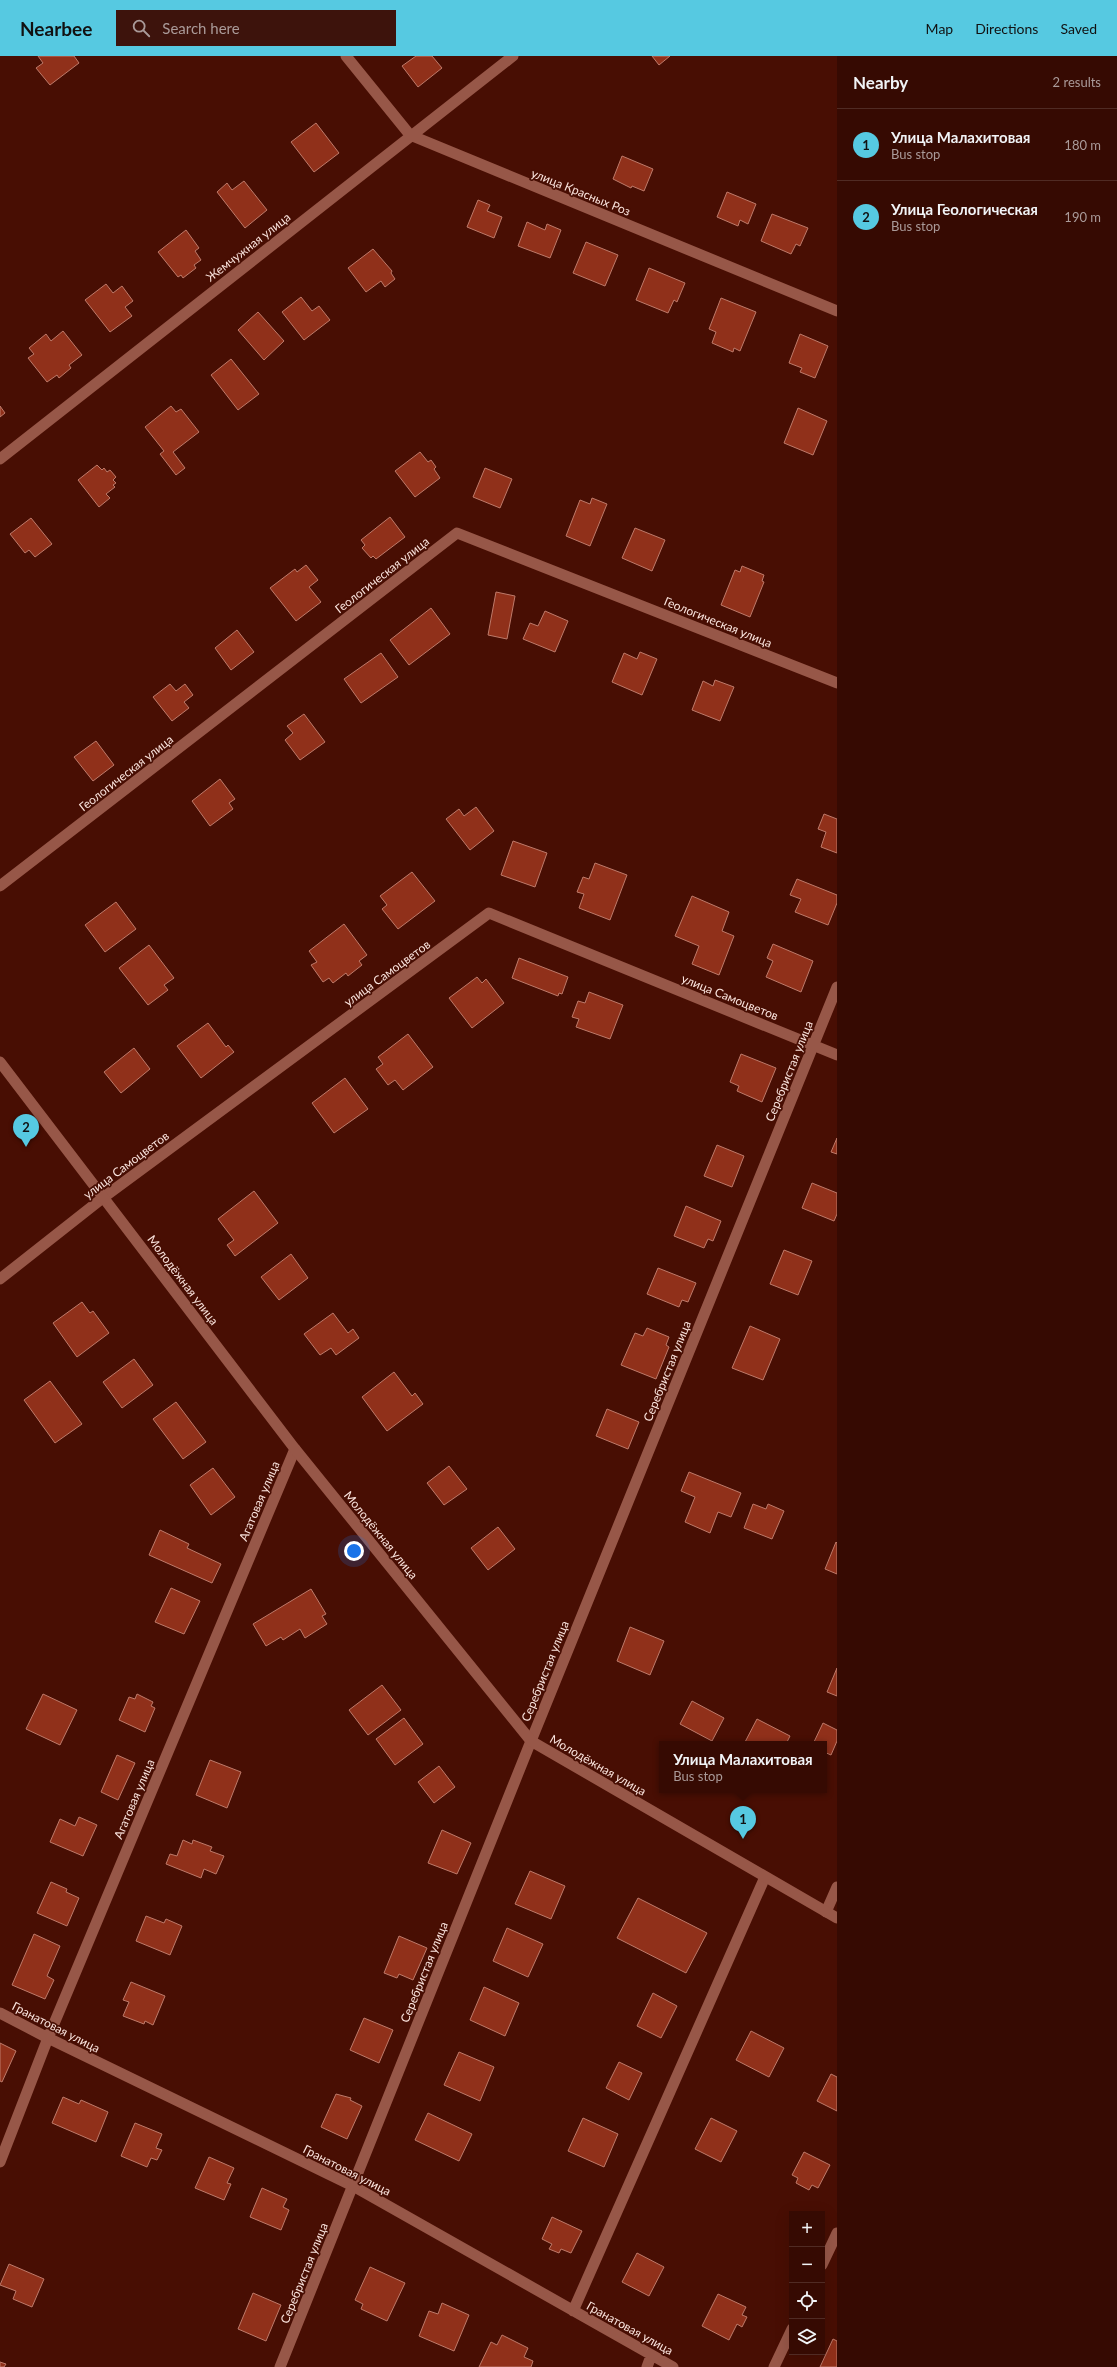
<!DOCTYPE html>
<html lang="en">
<head>
<meta charset="utf-8">
<style>
  body { margin:0; font-family:Lato,sans-serif; background:#3d130c; color:#f1f3f6 }
  .controls { position:absolute; right:12px; bottom:12px; display:grid; overflow:hidden; border-radius:0px; box-shadow:0 4px 16px #0002 }
  .controls button { width:36px; height:36px; display:grid; place-items:center; padding:0; border:0; border-bottom:1px solid #502b24; background:#360a02; color:#f1f3f6; font:20px sans-serif }
  .you { position:absolute; left:354px; top:1495px; width:14px; height:14px; margin:-10px; border:3px solid #fff; border-radius:50%; background:#1a73e8; box-shadow:0 0 0 6px #1a73e833 }
  .badge { display:grid; place-items:center; width:26px; height:26px; border-radius:50%; background:#56c9e1; color:#111; font-size:13px; font-weight:700 }
  .pin { position:absolute; translate:-50% -33px; filter:drop-shadow(0 1px 2px #0008) }
  .pin::after { content:''; position:absolute; top:21px; width:14px; height:12px; background:inherit; clip-path:polygon(0 0,100% 0,50% 100%) }
  .popup { position:absolute; left:659px; top:1685px; width:168px; height:52px; box-sizing:border-box; display:grid; place-content:center; border-radius:0px; background:#360a02; filter:drop-shadow(0 1px 3px #0005); font-size:13px; white-space:nowrap; color:#aa9a99 }
  .popup b { font-size:15px; color:#f1f3f6 }
  .popup::after { content:''; position:absolute; left:50%; top:100%; margin-left:-8px; border:8px solid transparent; border-top-color:#360a02 }
  .list { margin:0; padding:0; list-style:none }
  h2 { display:flex; justify-content:space-between; align-items:center; height:52px; margin:0; padding:0 16px; font-size:17px }
  h2 small { font-size:13px; font-weight:400; color:#aa9a99 }
  .list li { display:grid; grid-template-columns:26px 1fr auto; gap:12px; align-items:center; box-sizing:border-box; height:72px; padding:0 16px; border-top:1px solid #502b24 }
  .list b { display:block; font-size:15px; white-space:nowrap }
  .list p { margin:0; font-size:13px; white-space:nowrap; color:#aa9a99 }
  .list em { font-size:13px; font-style:normal; color:#aa9a99 }
  .icon { flex:none; width:22px; height:22px; fill:none; stroke:currentColor; stroke-width:2; stroke-linecap:round; stroke-linejoin:round }
  .map { position:relative; flex:none; width:837px; height:2311px; overflow:hidden }
  header { display:flex; align-items:center; gap:24px; box-sizing:border-box; height:56px; padding:0 20px; background:#56c9e1; color:#111 }
  header strong { font-size:19px }
  nav { display:flex; gap:22px; margin-inline-start:auto; font-size:14px }
  .search { width:280px; height:36px; background:#3d130c; display:flex; align-items:center; gap:10px; box-sizing:border-box; padding:0 14px; border-radius:0px; color:#aa9a99; font-size:15px }
  main { display:flex }
  aside { flex:1; background:#360a02 }
  .map>svg:first-child { display:block }
</style>
</head>
<body>
<header>
<strong>Nearbee</strong>
<div class="search"><svg class="icon" aria-label="search" viewBox="0 0 24 24"><circle cx="10" cy="10" r="6"/><path d="M15 15l6 6"/></svg>Search here</div>
<nav><a>Map</a><a>Directions</a><a>Saved</a></nav>
</header>
<main>
<div class="map">
<svg width="837" height="2311" viewBox="0 0 837 2311">
  <rect width="100%" height="100%" fill="#480e03"/>
  <path fill="#90301a" stroke="#be7a6a" d="M38,0H74L79,7L50,29L36,12L43,7Z
    M416,0H432L442,12L418,31L402,10Z
    M652,0H670L659,9Z
    M316,67L339,97L314,116L291,86Z
    M622,100L653,113L644,135L632,130L631,132L613,123Z
    M244,125L267,154L245,172L217,136L227,127L232,134Z
    M727,136L756,148L748,168L740,164L738,170L717,161Z
    M478,144L490,149L487,155L502,161L494,182L467,171Z
    M772,158L808,172L800,190L796,188L791,198L761,185Z
    M527,166L545,174L547,168L561,174L550,202L518,190Z
    M186,174L199,192L195,195L201,204L194,209L196,212L183,222L181,219L178,221L158,196Z
    M586,186L618,199L605,230L573,217Z
    M373,193L392,215L391,217L395,223L385,231L381,225L366,236L348,212Z
    M649,212L685,227L677,246L674,244L668,257L636,244Z
    M106,228L113,237L122,230L133,245L125,251L132,260L110,276L85,244Z
    M301,241L312,255L319,250L330,264L304,284L282,256Z
    M721,242L756,256L740,295L734,292L733,296L712,287L716,276L709,273Z
    M258,256L284,285L264,304L238,274Z
    M63,275L82,299L69,309L71,312L59,322L57,319L47,326L28,302L34,298L29,292L46,278L51,285Z
    M800,278L828,290L815,322L800,316L802,312L789,307Z
    M231,303L259,338L238,354L211,319Z
    M0,350L5,357L0,361Z
    M171,350L176,356L181,353L199,376L173,396L185,412L176,419L160,398L164,395L145,371Z
    M798,352L827,365L813,399L784,387Z
    M420,396L428,406L431,404L436,411L434,413L440,422L415,441L395,415Z
    M97,409L102,414L104,412L107,416L110,414L116,421L113,424L116,427L113,429L115,431L106,438L110,442L99,451L78,424Z
    M485,412L512,423L500,452L473,441Z
    M592,442L607,448L590,490L566,480L580,444L590,448Z
    M390,461L405,481L376,503L373,500L371,502L362,492L365,489L361,484Z
    M31,462L52,488L35,501L29,494L25,497L10,478Z
    M635,472L665,484L652,515L622,502Z
    M306,509L318,524L309,531L321,546L296,565L270,532L295,513L297,516Z
    M742,510L764,519L762,525L764,526L750,561L721,549L735,514L740,516Z
    M496,536L515,540L507,583L488,579Z
    M431,552L450,578L409,609L390,584Z
    M545,555L568,565L555,596L523,583L530,567L538,570Z
    M237,574L254,596L231,614L215,592Z
    M640,596L657,603L642,639L612,626L624,597L637,603Z
    M381,597L398,621L361,647L344,623Z
    M715,624L734,631L720,665L692,654L703,625L713,630Z
    M170,628L176,635L185,628L193,639L184,646L189,652L172,665L153,641Z
    M304,658L325,686L300,704L285,684L293,677L287,670Z
    M96,685L114,709L93,725L74,701Z
    M220,723L235,743L229,747L233,753L210,770L192,745Z
    M476,751L494,775L470,794L446,763L459,753L464,760Z
    M824,758L837,763V797L821,791L826,776L818,773Z
    M513,785L547,797L535,831L501,819Z
    M595,807L627,819L610,864L579,852L584,838L577,836L583,821L589,823Z
    M412,816L435,845L398,873L382,853L387,849L380,840Z
    M797,823L837,839V847L828,869L795,856L801,843L790,839Z
    M692,840L729,856L722,875L734,880L719,919L692,908L699,890L675,880Z
    M116,846L136,873L105,896L85,869Z
    M344,868L367,899L359,905L362,909L348,920L346,917L333,927L329,922L323,926L311,909L317,906L309,895Z
    M773,888L813,905L801,936L766,921L773,905L767,902Z
    M149,889L174,922L164,929L168,934L148,949L119,912Z
    M519,902L568,921L562,938L559,937L558,940L512,922Z
    M477,921L482,927L486,923L504,947L472,972L449,942Z
    M589,936L623,949L610,983L576,971L579,963L572,961L578,945L585,947Z
    M208,967L226,991L228,989L234,996L201,1022L177,990Z
    M408,978L433,1011L403,1034L395,1024L388,1029L376,1013L383,1008L378,1001Z
    M134,992L150,1013L121,1037L104,1016Z
    M741,998L776,1012L762,1046L737,1035L739,1030L730,1026Z
    M345,1022L368,1053L334,1077L312,1047Z
    M837,1082V1098L831,1096Z
    M717,1089L744,1100L732,1131L704,1120Z
    M812,1127L837,1137V1158L834,1165L802,1152Z
    M254,1135L278,1167L235,1200L227,1189L234,1184L218,1163Z
    M686,1150L721,1165L713,1185L708,1183L704,1192L674,1180Z
    M784,1194L812,1205L798,1239L770,1228Z
    M291,1198L308,1222L279,1244L261,1221Z
    M658,1212L696,1227L688,1246L682,1244L679,1251L647,1238Z
    M82,1246L90,1257L93,1255L109,1277L77,1301L53,1267Z
    M333,1257L348,1277L353,1273L359,1282L336,1299L331,1292L320,1299L304,1278Z
    M750,1270L780,1283L763,1324L732,1312Z
    M647,1272L669,1281L666,1289L669,1291L656,1323L621,1309L635,1277L643,1280Z
    M134,1303L153,1329L122,1352L103,1326Z
    M394,1316L412,1340L415,1337L423,1348L387,1375L362,1341Z
    M50,1325L82,1368L55,1387L24,1344Z
    M176,1346L206,1386L183,1403L153,1363Z
    M607,1353L639,1366L628,1393L596,1380Z
    M449,1410L467,1433L444,1449L427,1427Z
    M213,1412L235,1441L211,1459L190,1429Z
    M689,1416L741,1437L731,1461L718,1456L710,1477L685,1466L695,1441L681,1435Z
    M753,1448L766,1453L768,1448L784,1455L772,1483L744,1472Z
    M498,1471L515,1493L488,1514L471,1492Z
    M160,1474L189,1488L187,1492L221,1508L212,1527L149,1499Z
    M836,1486L837,1487V1518L825,1513Z
    M171,1532L200,1545L184,1578L155,1566Z
    M311,1533L326,1558L322,1560L327,1568L305,1582L300,1573L283,1584L281,1581L266,1590L253,1568Z
    M630,1571L664,1585L650,1619L617,1605Z
    M837,1612V1640L827,1636Z
    M382,1629L401,1654L368,1679L349,1654Z
    M43,1638L77,1654L60,1689L26,1673Z
    M137,1638L153,1646L151,1650L155,1652L145,1676L119,1664L129,1641L135,1643Z
    M692,1645L724,1662L712,1685L680,1668Z
    M404,1662L423,1688L395,1709L376,1683Z
    M757,1663L790,1680L786,1688H744Z
    M823,1667L837,1674V1685L831,1699L824,1696V1688H813Z
    M117,1699L135,1707L118,1744L101,1736Z
    M210,1704L241,1716L227,1752L196,1739Z
    M439,1710L455,1731L434,1747L418,1726Z
    M79,1761L97,1769L83,1800L50,1786L60,1763L75,1770Z
    M442,1774L471,1787L457,1818L428,1807Z
    M183,1784L192,1788L193,1784L212,1791L210,1795L224,1800L216,1818L204,1813L201,1822L166,1808L170,1798L177,1800Z
    M530,1815L565,1830L551,1863L515,1848Z
    M51,1826L67,1833L66,1836L79,1842L67,1870L37,1857Z
    M638,1842L707,1877L686,1917L617,1882Z
    M146,1860L164,1867L166,1863L182,1870L170,1899L136,1885Z
    M507,1872L543,1888L528,1921L493,1905Z
    M34,1878L60,1890L47,1920L54,1924L45,1943L12,1929Z
    M399,1880L427,1892L413,1924L399,1918L397,1922L384,1917Z
    M131,1926L165,1940L153,1969L145,1965L144,1968L123,1960L129,1946L123,1944Z
    M484,1931L519,1947L505,1980L470,1964Z
    M653,1937L677,1950L661,1982L637,1970Z
    M364,1962L393,1974L379,2007L350,1994Z
    M751,1975L784,1992L769,2021L736,2004Z
    M0,1987L16,1995L2,2026L0,2025Z
    M459,1996L494,2011L480,2045L444,2029Z
    M619,2006L642,2017L629,2044L606,2032Z
    M831,2018L837,2021V2055L817,2045Z
    M336,2038L351,2042L350,2044L362,2050L347,2083L321,2071Z
    M63,2041L79,2048L81,2044L108,2056L96,2086L52,2067Z
    M428,2057L472,2078L459,2105L415,2084Z
    M583,2062L618,2078L604,2111L568,2095Z
    M711,2062L737,2075L721,2106L695,2093Z
    M135,2067L162,2078L156,2092L162,2094L157,2104L151,2102L147,2111L121,2100Z
    M804,2096L830,2109L818,2132L812,2129L809,2134L796,2127L798,2122L792,2119Z
    M209,2101L234,2112L227,2127L231,2128L224,2144L195,2132Z
    M262,2132L287,2143L283,2151L289,2154L281,2174L250,2161Z
    M552,2161L582,2175L571,2197L561,2193L559,2197L549,2193L552,2188L542,2183Z
    M637,2197L664,2211L649,2240L622,2226Z
    M9,2208L44,2223L32,2251L13,2243L16,2235L0,2229Z
    M370,2211L405,2227L387,2265L361,2253L363,2248L355,2244Z
    M253,2237L281,2249L266,2285L238,2273Z
    M718,2238L746,2251L742,2259L747,2261L742,2271L737,2268L729,2284L702,2270Z
    M442,2247L469,2259L454,2295L419,2280L429,2255L438,2258Z
    M502,2279L528,2292L524,2301L533,2305L531,2311H479L491,2286L497,2289Z
    M833,2283L837,2285V2311H820Z
    M0,2306L6,2308L4,2311H0Z"/>
  <g fill="none" stroke-linecap="round" stroke-linejoin="round">
    <path stroke="#975748" stroke-width="11" d="M346,0L410,79L837,255
      M0,403L513,0
      M0,830L457,477L837,627
      M0,1223L104,1141L489,857L837,999
      M826,1856L837,1831
      M0,1957L48,1982L353,2130L673,2311
      M0,2106L48,1982L295,1393
      M822,2209L837,2177
      M573,2255L765,1821
      M280,2311L531,1685L837,931
      M647,2311L651,2300
      M774,2311L792,2273"/>
    <path stroke="#975748" stroke-width="11" d="M0,1006L295,1393L531,1685L837,1862"/>
  </g>
  <g text-anchor="middle" dominant-baseline="central" stroke-width="3.5" stroke-linejoin="round" paint-order="stroke">
    <g font-size="12" fill="#fbe4de" stroke="#480e03">
      <text transform="translate(581 136) rotate(22)">улица Красных Роз</text>
      <text transform="translate(248 191) rotate(-38)">Жемчужная улица</text>
      <text transform="translate(382 519) rotate(-38)">Геологическая улица</text>
      <text transform="translate(718 566) rotate(22)">Геологическая улица</text>
      <text transform="translate(126 717) rotate(-38)">Геологическая улица</text>
      <text transform="translate(387 917) rotate(-36)">улица Самоцветов</text>
      <text transform="translate(730 941) rotate(22)">улица Самоцветов</text>
      <text transform="translate(789 1015) rotate(-68)">Серебристая улица</text>
      <text transform="translate(126 1109) rotate(-37)">улица Самоцветов</text>
      <text transform="translate(183 1224) rotate(53)">Молодёжная улица</text>
      <text transform="translate(667 1315) rotate(-68)">Серебристая улица</text>
      <text transform="translate(259 1445) rotate(-67)">Агатовая улица</text>
      <text transform="translate(381 1479) rotate(51)">Молодёжная улица</text>
      <text transform="translate(545 1615) rotate(-68)">Серебристая улица</text>
      <text transform="translate(598 1709) rotate(30)">Молодёжная улица</text>
      <text transform="translate(134 1743) rotate(-67)">Агатовая улица</text>
      <text transform="translate(424 1916) rotate(-68)">Серебристая улица</text>
      <text transform="translate(56 1971) rotate(27)">Гранатовая улица</text>
      <text transform="translate(347 2114) rotate(27)">Гранатовая улица</text>
      <text transform="translate(304 2217) rotate(-68)">Серебристая улица</text>
      <text transform="translate(630 2272) rotate(29)">Гранатовая улица</text>
    </g>
  </g>
</svg>
<div class="controls">
<button>+</button>
<button>−</button>
<button><svg class="icon" aria-label="locate" viewBox="0 0 24 24"><circle cx="12" cy="12" r="6"/><path d="M12 2v4M12 18v4M2 12h4M18 12h4"/></svg></button>
<button><svg class="icon" aria-label="layers" viewBox="0 0 24 24"><path d="M12 4l9 5-9 5-9-5zM3 14l9 5 9-5"/></svg></button>
</div>
<div class="you"></div>
<div class="pin badge" style="left:743px;top:1783px">1</div>
<div class="popup"><b>Улица Малахитовая</b>Bus stop</div>
<div class="pin badge" style="left:26px;top:1091px">2</div>
</div>
<aside>
<h2>Nearby<small>2 results</small></h2>
<ul class="list">
<li><span class="badge">1</span><div><b>Улица Малахитовая</b><p>Bus stop</p></div><em>180 m</em></li>
<li><span class="badge">2</span><div><b>Улица Геологическая</b><p>Bus stop</p></div><em>190 m</em></li>
</ul>
</aside>
</main>
</body>
</html>
